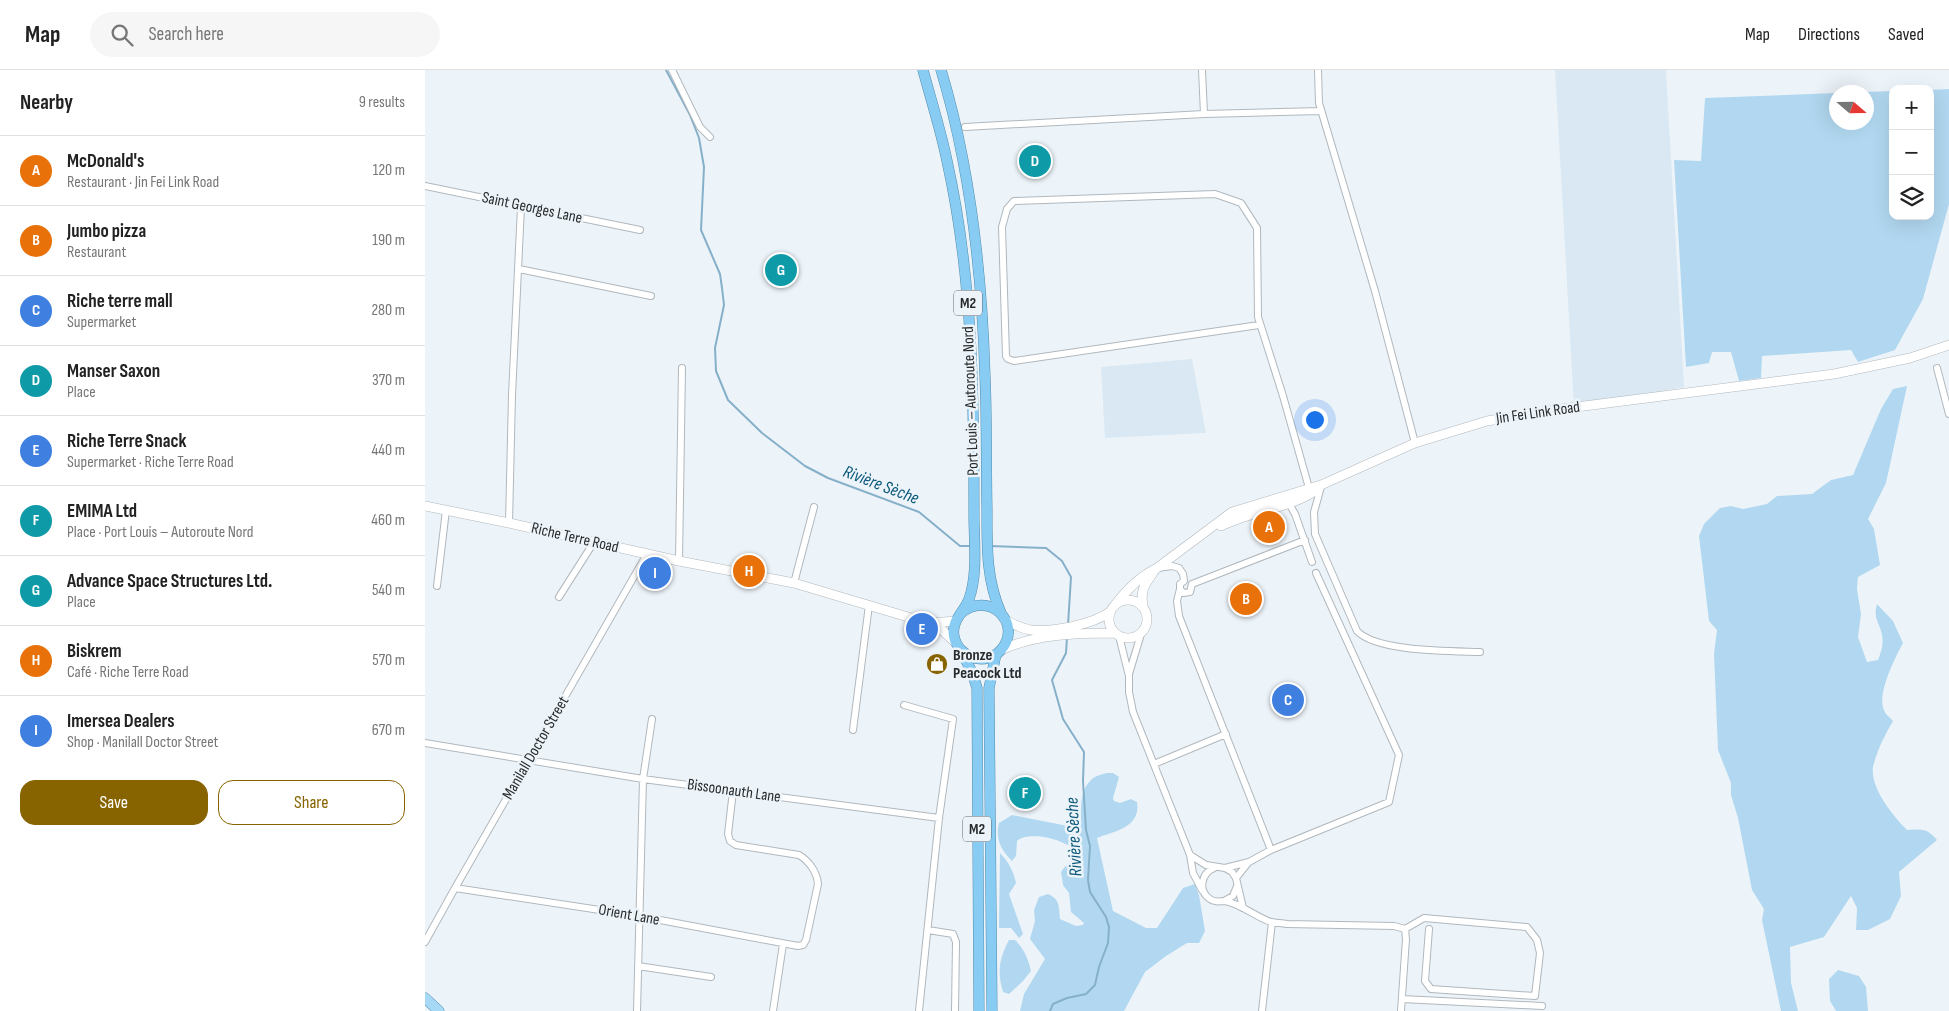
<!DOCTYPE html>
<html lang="en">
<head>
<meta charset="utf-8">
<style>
  body { margin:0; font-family:"Sofia Sans Condensed",sans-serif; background:#f6f6f6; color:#222 }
  .controls { position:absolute; right:15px; top:15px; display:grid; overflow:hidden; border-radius:10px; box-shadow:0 5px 20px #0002 }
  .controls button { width:45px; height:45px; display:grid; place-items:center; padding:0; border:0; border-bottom:1px solid #e0e0e0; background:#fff; color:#222; font:25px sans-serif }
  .compass { position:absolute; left:1404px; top:15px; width:45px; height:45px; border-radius:50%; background:#fff; box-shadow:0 5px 20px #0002; rotate:110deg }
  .you { position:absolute; left:889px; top:349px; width:18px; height:18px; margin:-12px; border:4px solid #fff; border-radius:50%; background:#1a73e8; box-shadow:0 0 0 8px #1a73e833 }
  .badge { display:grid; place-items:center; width:32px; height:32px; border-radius:50%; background:#876400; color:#fff; font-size:16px; font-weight:700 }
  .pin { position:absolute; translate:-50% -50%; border:2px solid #fff; box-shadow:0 1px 5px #0006 }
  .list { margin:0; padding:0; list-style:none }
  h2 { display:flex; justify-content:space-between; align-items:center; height:65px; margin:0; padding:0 20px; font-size:21px }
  h2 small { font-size:16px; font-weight:400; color:#767676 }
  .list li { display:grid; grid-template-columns:32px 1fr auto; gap:15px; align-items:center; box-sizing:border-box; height:70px; padding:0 20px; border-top:1px solid #e0e0e0 }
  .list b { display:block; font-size:19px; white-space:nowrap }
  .list p { margin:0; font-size:16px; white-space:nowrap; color:#767676 }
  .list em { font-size:16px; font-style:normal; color:#767676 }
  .actions { display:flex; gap:10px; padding:15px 20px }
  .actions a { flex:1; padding:11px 0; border:1px solid #876400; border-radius:15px; text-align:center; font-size:18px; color:#876400 }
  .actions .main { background:#876400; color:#fff }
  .icon { flex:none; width:28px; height:28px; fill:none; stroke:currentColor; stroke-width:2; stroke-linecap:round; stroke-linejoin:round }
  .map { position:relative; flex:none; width:1524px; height:941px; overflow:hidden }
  header { display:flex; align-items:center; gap:30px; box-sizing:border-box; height:70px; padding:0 25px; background:#fff; border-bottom:1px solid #e0e0e0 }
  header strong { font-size:24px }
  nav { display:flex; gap:28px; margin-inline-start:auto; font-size:18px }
  .search { width:350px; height:45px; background:#f6f6f6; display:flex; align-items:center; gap:12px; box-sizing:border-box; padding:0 18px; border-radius:28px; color:#767676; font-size:19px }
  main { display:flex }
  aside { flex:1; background:#fff }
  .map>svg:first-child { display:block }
</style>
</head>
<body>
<header>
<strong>Map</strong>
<div class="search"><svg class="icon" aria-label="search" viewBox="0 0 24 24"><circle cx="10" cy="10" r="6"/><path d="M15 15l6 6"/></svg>Search here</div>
<nav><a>Map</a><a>Directions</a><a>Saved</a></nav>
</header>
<main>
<aside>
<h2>Nearby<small>9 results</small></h2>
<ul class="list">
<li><span class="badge" style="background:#e8710a">A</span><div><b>McDonald's</b><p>Restaurant · Jin Fei Link Road</p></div><em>120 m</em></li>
<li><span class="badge" style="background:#e8710a">B</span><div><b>Jumbo pizza</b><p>Restaurant</p></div><em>190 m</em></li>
<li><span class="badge" style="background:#3f7fe0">C</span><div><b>Riche terre mall</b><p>Supermarket</p></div><em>280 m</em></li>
<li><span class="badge" style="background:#0f9aa8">D</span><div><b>Manser Saxon</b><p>Place</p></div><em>370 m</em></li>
<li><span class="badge" style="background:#3f7fe0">E</span><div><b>Riche Terre Snack</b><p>Supermarket · Riche Terre Road</p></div><em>440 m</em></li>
<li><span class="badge" style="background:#0f9aa8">F</span><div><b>EMIMA Ltd</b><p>Place · Port Louis – Autoroute Nord</p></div><em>460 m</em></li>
<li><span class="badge" style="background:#0f9aa8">G</span><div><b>Advance Space Structures Ltd.</b><p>Place</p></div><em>540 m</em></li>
<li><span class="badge" style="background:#e8710a">H</span><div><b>Biskrem</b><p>Café · Riche Terre Road</p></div><em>570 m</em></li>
<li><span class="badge" style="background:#3f7fe0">I</span><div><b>Imersea Dealers</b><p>Shop · Manilall Doctor Street</p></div><em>670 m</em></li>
</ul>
<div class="actions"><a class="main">Save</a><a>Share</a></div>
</aside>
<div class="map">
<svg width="1524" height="941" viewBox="0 0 1524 941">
  <rect width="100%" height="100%" fill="#edf4f9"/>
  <path fill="#d9e8f2" d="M1130,0H1241L1259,317L1149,338Z
    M767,289L781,363L680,368L676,297Z"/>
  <path fill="#b1d8f0" d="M1524,19V134L1498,229L1470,280L1433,292L1426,280L1337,286L1336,308L1314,311L1306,282H1287L1284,293L1261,297L1249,90L1276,91L1280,28L1411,23L1412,52H1442V22H1439L1468,21V146H1505V20Z
    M1482,316L1461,413L1443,449L1449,459L1455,495L1433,507L1432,519L1436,544L1433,567L1442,592L1453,590C1456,582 1459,574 1457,565C1454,551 1448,549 1452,534L1468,551L1478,573C1470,588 1450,627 1460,642C1461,645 1466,648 1468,651C1460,665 1452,680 1448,697C1445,718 1468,746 1482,760C1497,759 1502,758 1512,770L1474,802L1476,826L1465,849L1443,860H1431L1432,838L1426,826L1399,867L1365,877L1366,913L1373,941H1356L1337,850L1339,839L1327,820L1313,748L1306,725V713L1293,680L1289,584L1292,560L1284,551L1274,466L1279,454L1295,438L1306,436L1318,439L1342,434L1352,426L1387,424L1406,410L1428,405L1456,339L1468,319Z
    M682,703H688L694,707L688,728L689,731L695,733L706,729L712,732C716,757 691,761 672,768L688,841L721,858H732L758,818L770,814L774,825L780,861L774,873H762L741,886L720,902L699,941H595L599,924L620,889L605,869L610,851L609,840L614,827L623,824C635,829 634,837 635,849L651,856L658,855L659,853L646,842L644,823L638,815L636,802C641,794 648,791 652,783C644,770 604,760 592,771L591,786L587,791C576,780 570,769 574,753L587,745L643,756L656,755C656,740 654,720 667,709C670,706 678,704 682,703Z
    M575,783C583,791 589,802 591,813L584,824L598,864L594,868L586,858H574Z
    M584,870H590C599,879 603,888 606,901L598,911L584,924L578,922C572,902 574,889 584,870Z
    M1413,900L1434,906L1441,917L1443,941H1411L1405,931L1404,909Z"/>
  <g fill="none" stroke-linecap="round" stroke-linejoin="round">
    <path stroke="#86b0c9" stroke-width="2" d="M241,0L265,45L274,68L279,97L276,160L295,204L297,218L299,235L290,278L291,301L303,330L337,363L380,396L403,408L494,442L535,476H545
      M565,476L621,478L637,491L646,507L643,555
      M625,941L628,934L642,928L661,924L670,915L674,897L683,873L684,857L681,847L665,822L663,810L665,776L661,760L658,711L659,682L638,649L627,610L641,583L642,567"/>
    <g stroke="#b1b8bd" stroke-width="8">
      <path id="minor" d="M247,0L275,57L285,67
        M777,0L779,44
        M893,0L894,33L950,221L990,373
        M540,57L779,44L896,41
        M0,116L215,160
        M94,199L226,226
        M834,255L589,291L583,289L581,286L577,157L582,139L589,131L790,124L816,133L832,158L833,247L858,326L884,418
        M1512,298L1524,344
        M896,417L889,442L890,464L932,561C952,582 1026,581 1055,582
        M862,430L870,444L887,492
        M84,453L87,325L96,137
        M254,491L257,298
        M733,498L747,496L754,498L758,504L759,511L755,514V519L758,523L765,522L767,514
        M369,513L389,437
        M767,514L880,470
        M12,516L21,440
        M755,519L752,531L754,546L846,780L824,792L800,798
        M134,527L169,472
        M694,566L704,606V622L708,642L765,785L768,803L777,820
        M704,604L716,564
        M479,635L528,649L514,748L494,941
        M428,660L444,535
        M0,673L218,709L514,748
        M729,694L801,664
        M846,780L964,732L974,685L891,503
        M765,785L781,795L800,798L807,802L811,808L818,838
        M789,798C777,803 772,820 785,829C790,833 794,831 800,831C816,834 831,847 846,852C851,853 857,853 862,854L969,856L980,859L999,848L1102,857L1112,870L1115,883L1110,926L1006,919L1000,911L1004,859
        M811,808L823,793
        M30,818L214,846L373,876L378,875L381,870L393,814C392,802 384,791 374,785L311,775L305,771L303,764L308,721
        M799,831L808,826L812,816
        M503,860L528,864L531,872L530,941
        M0,872L30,818L222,484
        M213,896L286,907
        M977,929L1117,936
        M212,941L218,709L227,649
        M348,941L358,874
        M837,941L847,852
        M976,941L981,869L980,859"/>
    </g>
    <g stroke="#b1b8bd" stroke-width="10">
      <path id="secondary" d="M0,436L84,453L254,491L369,513L503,553L518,561L531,573
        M796,456C823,442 869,437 891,420
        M684 549a19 19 0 1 1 38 0a19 19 0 1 1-38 0Z
        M690,535C702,519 714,507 732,498L807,442L896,415L990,373L1062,351L1128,340L1409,304L1485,288L1524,275
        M718,536C715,519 720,514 730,500
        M580,550C588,554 597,559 606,560C629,562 666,555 685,542
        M506,553L531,551
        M576,580C611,564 651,563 690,563"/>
    </g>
    <g stroke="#548cac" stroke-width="11">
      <path id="primary" d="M0,928L14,941"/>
    </g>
    <g stroke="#548cac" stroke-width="11">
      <path id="trunk" d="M498,0C506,30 516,61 522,91C548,207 549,328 549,446C549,472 553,504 544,529C539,542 526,551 529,566C533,588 561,597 576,580C599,553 563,519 535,544
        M516,0C546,99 557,204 560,306C562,351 561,395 562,439C562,475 561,510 576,543
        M537,583L547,602L552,618L554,941
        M567,941L564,618L571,584"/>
    </g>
    <use href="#minor" stroke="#fff" stroke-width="6"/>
    <use href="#secondary" stroke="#fff" stroke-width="9"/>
    <use href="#primary" stroke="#a6d9f6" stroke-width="10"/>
    <use href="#trunk" stroke="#88ccf3" stroke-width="10"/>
  </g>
  <defs>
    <g id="shop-disc" transform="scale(1.125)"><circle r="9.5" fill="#876400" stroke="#edf4f9"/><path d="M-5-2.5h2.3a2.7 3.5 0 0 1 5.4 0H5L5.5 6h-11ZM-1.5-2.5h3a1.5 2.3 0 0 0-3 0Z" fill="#fff"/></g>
  </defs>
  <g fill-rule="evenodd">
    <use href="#shop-disc" x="512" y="594"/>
  </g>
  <g text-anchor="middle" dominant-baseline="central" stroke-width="5" stroke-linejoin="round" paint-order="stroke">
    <g fill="#edf4f9" stroke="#63676a" stroke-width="1">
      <rect x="529" y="220.5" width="28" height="25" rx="4"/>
      <rect x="538" y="746.5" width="28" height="25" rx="4"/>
    </g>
    <g font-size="15" font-weight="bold" fill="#282b2d">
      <text x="543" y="233">M2</text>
      <text x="552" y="759">M2</text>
    </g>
    <g font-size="16" fill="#282b2d" stroke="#edf4f9">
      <text transform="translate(107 138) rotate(12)">Saint Georges Lane</text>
      <text transform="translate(546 331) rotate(-92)">Port Louis – Autoroute Nord</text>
      <text transform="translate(1113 343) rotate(-8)">Jin Fei Link Road</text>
      <text transform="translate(150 468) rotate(13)">Riche Terre Road</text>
      <text transform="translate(111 678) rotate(-60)">Manilall Doctor Street</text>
      <text transform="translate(309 721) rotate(8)">Bissoonauth Lane</text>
      <text transform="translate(204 845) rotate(10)">Orient Lane</text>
    </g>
    <g font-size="16" font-weight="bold" fill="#282b2d" stroke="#edf4f9" text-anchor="start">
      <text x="528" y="585">Bronze<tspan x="528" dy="18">Peacock Ltd</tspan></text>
    </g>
    <g font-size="18" font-style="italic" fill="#0b587a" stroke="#edf4f9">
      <text transform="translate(456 415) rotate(21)">Rivière Sèche</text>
      <text transform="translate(649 767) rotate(-93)">Rivière Sèche</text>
    </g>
  </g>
</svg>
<div class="controls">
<button>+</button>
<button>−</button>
<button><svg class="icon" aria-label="layers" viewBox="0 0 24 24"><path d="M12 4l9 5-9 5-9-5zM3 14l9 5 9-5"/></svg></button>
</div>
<svg class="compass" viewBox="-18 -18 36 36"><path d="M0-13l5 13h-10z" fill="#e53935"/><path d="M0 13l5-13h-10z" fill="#767676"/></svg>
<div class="you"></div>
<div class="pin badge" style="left:844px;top:457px;background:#e8710a">A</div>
<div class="pin badge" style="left:821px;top:529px;background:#e8710a">B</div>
<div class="pin badge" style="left:863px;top:630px;background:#3f7fe0">C</div>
<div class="pin badge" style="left:610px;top:91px;background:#0f9aa8">D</div>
<div class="pin badge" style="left:497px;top:559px;background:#3f7fe0">E</div>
<div class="pin badge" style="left:600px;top:723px;background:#0f9aa8">F</div>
<div class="pin badge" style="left:356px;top:200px;background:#0f9aa8">G</div>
<div class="pin badge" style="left:324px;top:501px;background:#e8710a">H</div>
<div class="pin badge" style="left:230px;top:503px;background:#3f7fe0">I</div>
</div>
</main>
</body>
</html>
